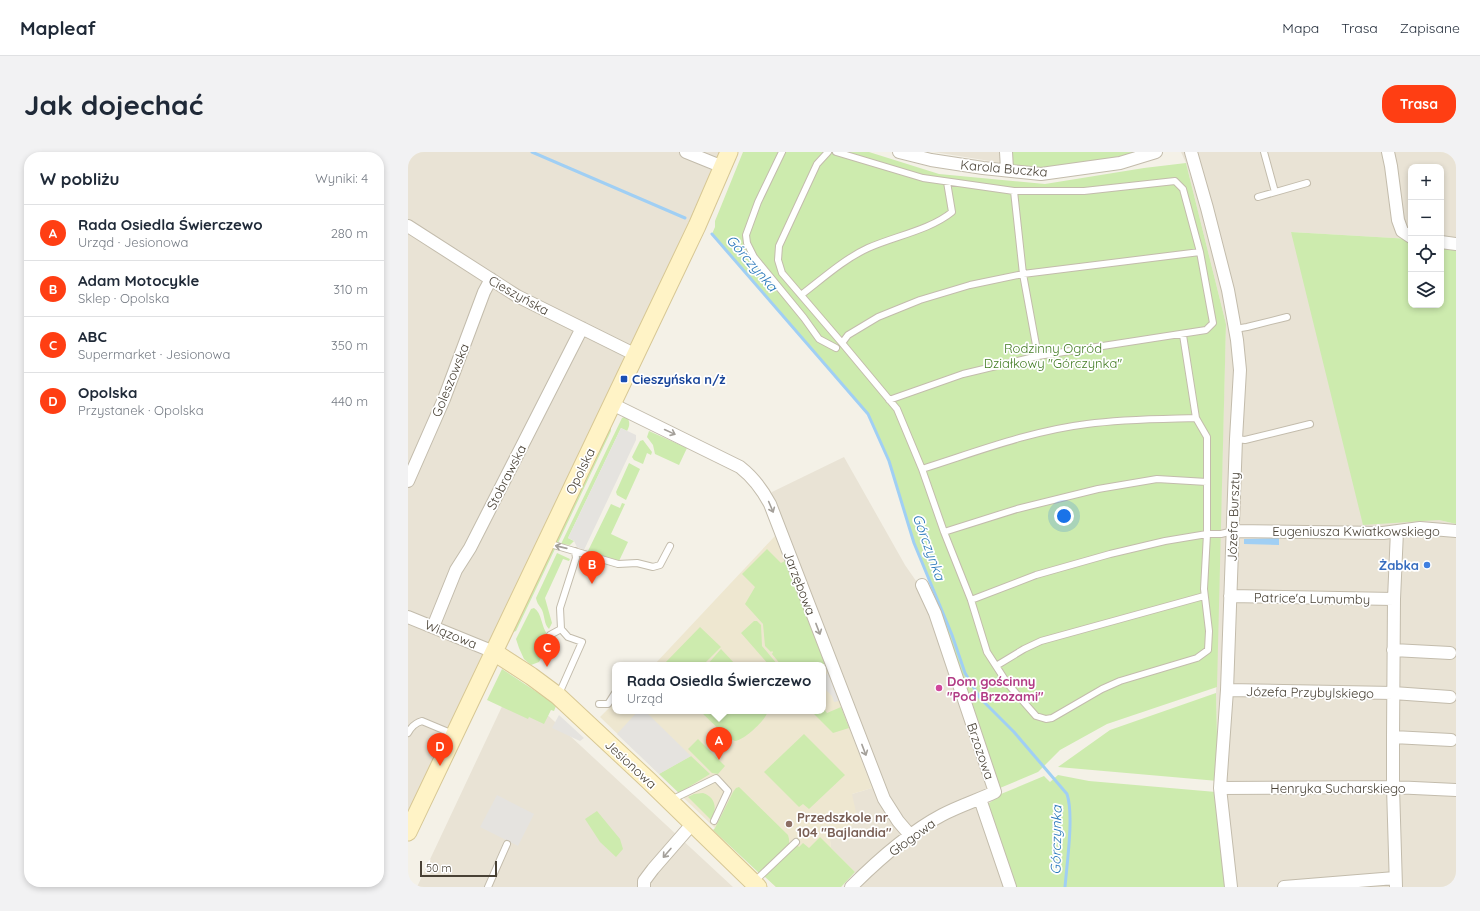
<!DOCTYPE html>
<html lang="pl">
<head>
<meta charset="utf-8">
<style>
  body { margin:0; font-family:Quicksand,sans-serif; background:#f2f2f3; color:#1f2937 }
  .controls { position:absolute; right:12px; top:12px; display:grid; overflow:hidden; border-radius:8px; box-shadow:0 2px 6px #0003 }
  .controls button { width:36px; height:36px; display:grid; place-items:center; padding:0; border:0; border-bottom:1px solid #e0e1e3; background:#fff; color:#1f2937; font:20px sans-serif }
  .scale { position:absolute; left:12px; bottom:10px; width:77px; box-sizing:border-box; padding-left:4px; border:2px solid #484135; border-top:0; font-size:11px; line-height:14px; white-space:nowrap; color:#484135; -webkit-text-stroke:3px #fff; paint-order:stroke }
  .you { position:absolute; left:656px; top:364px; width:14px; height:14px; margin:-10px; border:3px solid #fff; border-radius:50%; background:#1a73e8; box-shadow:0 0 0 6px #1a73e833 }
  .badge { display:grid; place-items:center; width:26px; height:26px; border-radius:50%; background:#ff3e13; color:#fff; font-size:13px; font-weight:700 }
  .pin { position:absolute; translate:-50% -33px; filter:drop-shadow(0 1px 2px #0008) }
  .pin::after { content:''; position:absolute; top:21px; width:14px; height:12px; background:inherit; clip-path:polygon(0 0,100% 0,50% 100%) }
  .popup { position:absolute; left:204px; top:510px; width:214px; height:52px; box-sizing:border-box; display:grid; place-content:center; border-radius:8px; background:#fff; filter:drop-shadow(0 1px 3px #0005); font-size:13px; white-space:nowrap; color:#747a83 }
  .popup b { font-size:15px; color:#1f2937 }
  .popup::after { content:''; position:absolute; left:50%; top:100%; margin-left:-8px; border:8px solid transparent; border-top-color:#fff }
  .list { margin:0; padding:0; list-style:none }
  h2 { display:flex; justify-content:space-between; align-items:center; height:52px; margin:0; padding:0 16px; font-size:17px }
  h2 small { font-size:13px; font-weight:400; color:#747a83 }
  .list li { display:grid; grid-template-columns:26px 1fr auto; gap:12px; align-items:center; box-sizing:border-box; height:56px; padding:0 16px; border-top:1px solid #e0e1e3 }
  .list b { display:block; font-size:15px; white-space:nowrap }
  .list p { margin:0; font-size:13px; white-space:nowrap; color:#747a83 }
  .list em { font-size:13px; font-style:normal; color:#747a83 }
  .icon { flex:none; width:22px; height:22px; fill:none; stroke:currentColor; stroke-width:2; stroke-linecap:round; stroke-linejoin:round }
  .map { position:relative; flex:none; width:1048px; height:735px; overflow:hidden; border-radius:16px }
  header { display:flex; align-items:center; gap:24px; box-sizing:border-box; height:56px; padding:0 20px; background:#fff; border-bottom:1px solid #e0e1e3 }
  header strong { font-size:19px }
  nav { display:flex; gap:22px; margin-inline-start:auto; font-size:14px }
  .intro { display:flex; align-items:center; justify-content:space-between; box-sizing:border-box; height:96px; padding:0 24px }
  h1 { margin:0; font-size:28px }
  .button { padding:10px 18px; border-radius:16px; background:#ff3e13; color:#fff; font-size:14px; font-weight:700 }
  main { display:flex; gap:24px; padding:0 24px }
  aside { flex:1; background:#fff; border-radius:16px; box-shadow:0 2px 6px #0003 }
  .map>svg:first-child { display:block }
</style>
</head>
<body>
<header>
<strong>Mapleaf</strong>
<nav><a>Mapa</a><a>Trasa</a><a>Zapisane</a></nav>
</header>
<div class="intro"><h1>Jak dojechać</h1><a class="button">Trasa</a></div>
<main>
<aside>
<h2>W pobliżu<small>Wyniki: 4</small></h2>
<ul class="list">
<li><span class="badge">A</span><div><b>Rada Osiedla Świerczewo</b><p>Urząd · Jesionowa</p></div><em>280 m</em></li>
<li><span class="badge">B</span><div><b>Adam Motocykle</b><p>Sklep · Opolska</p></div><em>310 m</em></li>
<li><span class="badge">C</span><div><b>ABC</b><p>Supermarket · Jesionowa</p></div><em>350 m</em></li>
<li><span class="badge">D</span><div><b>Opolska</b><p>Przystanek · Opolska</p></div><em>440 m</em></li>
</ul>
</aside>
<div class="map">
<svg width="1048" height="735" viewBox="0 0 1048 735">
  <rect width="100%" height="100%" fill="#f4f1e7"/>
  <path fill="#e9e3d5" d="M0,0H323L0,663Z
    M526,0H593L594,11Z
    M773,0H1048V93L1033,91V15H1003V87L883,80L1031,368L1048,372V735H817L810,629L808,541L818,172L778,11Z
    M436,305L497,413L531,462L593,642L579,654L606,735H445L452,728L447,720L423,696L422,688L440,680L444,642L464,636L417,512L367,384L364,340Z
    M105,531L325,735H9Z"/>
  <path fill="#eee7d0" d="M367,384L417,512L464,636L444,642L449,665L440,680L422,688L423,696L447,720L433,735H368L192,565L207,550V559H415V513H246Z"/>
  <path fill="#cdebae" d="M335,0H461L531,22L637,32L736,16L778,11L818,172L809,535L699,572L652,598L630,620L592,636L531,462L528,445L506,391L481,309L460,262L304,82L307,75V69Z
    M593,0H735L636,18L594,11Z
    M883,80L1003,87V153H1033V91L1048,93V372L1031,368L955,373Z
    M216,265H219C222,270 222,273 219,279L213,276L160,386L166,389L162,393L153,392L214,266Z
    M200,275L203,276V279L150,391L147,388Z
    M241,279L279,296L271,313L247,302L245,293L239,285Z
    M235,288L244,300L243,303L239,301L235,312L226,308L224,305L232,289Z
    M221,311L232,317L218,348L209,343L208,340Z
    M214,351L217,352L203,382L220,390L211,409L180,399L203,352L212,356Z
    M144,397H147L108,479L103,481Z
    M359,397L373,411L377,409L417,512L415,514V513H373L364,502L365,500L364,499L363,500L357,494L355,472L337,452L347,435L334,422Z
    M149,401L162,407L161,409L155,407L137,446L144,471L141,477C136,472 137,465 134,458C132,454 129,452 128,446Z
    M126,456C134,461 133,474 139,482L131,500L135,502L131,510L123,513L116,507L111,496L108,487L123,457Z
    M346,469H349L353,473L354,494L370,513H361L333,481Z
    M292,475L313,495L295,513H255Z
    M313,497L328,513H299Z
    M94,517L147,552L148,554L146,559L143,558L136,572L121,565L120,567L79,548Z
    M808,541L810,629L650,615L702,578Z
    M433,555L441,576L425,581L404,560L415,559V556L419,561Z
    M292,559H360C358,568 336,588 327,589L319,585Z
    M396,582L437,623L401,657L395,652L391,655L356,620Z
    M290,587L317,614L310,622L304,621L280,597Z
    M283,604L302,622L271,641L251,622Z
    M650,623L681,629L808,640L817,735H606L579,653L593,642L636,624L642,630Z
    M331,635L380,683L381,687V693L351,721L305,678L307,676L325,640L328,636Z
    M295,641C307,645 310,656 303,667H302L280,645L286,642Z
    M189,659L212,687L215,697L208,705L192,690L177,667Z
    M412,685L447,720L433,735H368L356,724L389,693L391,695L395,691L401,696Z"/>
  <path fill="#e5e3df" d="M213,276L228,283V288L176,398L169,395L166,389L160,386Z
    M420,521L431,549L426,550L424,544L419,539L415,531L416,525Z
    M230,559H237L283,604L251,622L209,582Z
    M151,563L176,586L172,589L144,576Z
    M89,643L126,662L110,694L72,675Z"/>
  <path fill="#a0cff4" d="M871,386V393L836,392V387Z"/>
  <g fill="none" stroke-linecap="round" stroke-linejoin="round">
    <path stroke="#a0cff4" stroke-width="3" d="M124,0L277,66
      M304,82L460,262L481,309L506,391L544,483L557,521L572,546L606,580L659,642C666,663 659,711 657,735"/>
    <g stroke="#c3bcac" stroke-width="8">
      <path id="lane" d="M374,0L350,50L338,83L339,91L346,105L396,166L411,187L428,196
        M420,0L409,12L371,94L370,108L374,121L434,191
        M428,0L515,26L606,39H676L767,29L775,37L792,100L805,171L798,178L630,204L615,122L606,39
        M856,0L867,40
        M850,45L899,31
        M393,143C414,127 436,107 460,96C487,84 522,78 544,60L539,30
        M827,177L839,175L879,165
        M775,183L788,266L799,285V382L796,437L801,479L800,498L789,506L712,529L694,537L644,566L638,567L628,564L599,531L579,500L563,448L536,380L514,317L489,257L434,191L440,183L470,165L512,148L562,133L615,122L792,100
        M481,248L555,222L630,204
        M828,287L837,288L902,272
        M514,317C568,300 622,279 679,272C715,267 752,267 788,266
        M536,380L609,357L690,337L749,327L799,330
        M139,391L210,412L229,411L245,415L252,413L262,394
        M563,448L628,423L702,402L757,389L799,382H813L825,379
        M135,499L142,483L153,477
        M588,514L616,497L633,489L796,444
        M150,544L174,490L160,485L153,477L152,456L168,406L167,399
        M191,552H200L207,541
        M0,581C3,575 7,571 14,569L45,582
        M263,648L308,626L320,639L306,669
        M347,729L388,690
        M80,735L99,692"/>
    </g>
    <g stroke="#c3bcac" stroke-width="14">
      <path id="street" d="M278,0L315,15
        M491,0L523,8L575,16L633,22L712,11L748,0
        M598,0L599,17
        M783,0L799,56L820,138L829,188L832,218L828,287L819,538L812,636L823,735
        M980,0L983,14L990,68L994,79L1003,85
        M0,74L109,144L228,203
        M1033,90L1048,92
        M204,252L332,315C346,326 354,337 362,352L476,647L490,669L502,683
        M0,329L36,247L76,140L83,127
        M825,379L975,381L1012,376L1048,379
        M822,444L986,447
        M0,465L86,500
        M25,475L48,418L62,396L174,176
        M985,498L1042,501
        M819,538L985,541L1042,545
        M985,585L1043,588
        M812,636L985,635L1048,638
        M572,647L602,735
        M236,735V729L245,717L285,671
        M443,735C470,708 500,681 534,663C551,654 570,648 587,640L527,461L514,433
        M876,735L987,726
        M988,735L985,635V585L986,447L989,379"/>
    </g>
    <g stroke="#d7c794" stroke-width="19">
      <path id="secondary" d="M86,500L123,524L150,544L240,628L350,735
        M0,680L289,74L321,0"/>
    </g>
    <use href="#lane" stroke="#fff" stroke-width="6"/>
    <use href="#street" stroke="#fff" stroke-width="12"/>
    <use href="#secondary" stroke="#fff3c6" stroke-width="17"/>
  </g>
  <defs><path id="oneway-shaft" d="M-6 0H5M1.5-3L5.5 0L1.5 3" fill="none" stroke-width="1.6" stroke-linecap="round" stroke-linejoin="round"/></defs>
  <g stroke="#a4a09a">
    <use href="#oneway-shaft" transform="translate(262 280) rotate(25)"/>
    <use href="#oneway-shaft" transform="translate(363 355) rotate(67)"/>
    <use href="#oneway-shaft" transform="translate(153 395) rotate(-167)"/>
    <use href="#oneway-shaft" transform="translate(410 477) rotate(69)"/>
    <use href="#oneway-shaft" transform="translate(456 598) rotate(69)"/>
    <use href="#oneway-shaft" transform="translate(259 701) rotate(131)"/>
  </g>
  <rect fill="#1a4fb4" stroke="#fff" stroke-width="1.5" x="212" y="223" width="8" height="8" rx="2"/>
  <circle fill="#3f7fe0" stroke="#fff" stroke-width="1.5" cx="1019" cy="413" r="4"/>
  <circle fill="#d1479c" stroke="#fff" stroke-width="1.5" cx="531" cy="536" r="4"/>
  <circle fill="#8d6e63" stroke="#fff" stroke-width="1.5" cx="381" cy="672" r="4"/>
  <g text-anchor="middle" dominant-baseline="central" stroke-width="3.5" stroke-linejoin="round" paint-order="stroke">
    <g font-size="13" fill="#484135" stroke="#fff">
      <text transform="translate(596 16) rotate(5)">Karola Buczka</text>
      <text transform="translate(111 143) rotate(29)">Cieszyńska</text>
      <text transform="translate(42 228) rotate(-68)">Goleszowska</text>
      <text transform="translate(172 319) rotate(-64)">Opolska</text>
      <text transform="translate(98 325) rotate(-63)">Stobrawska</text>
      <text transform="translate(825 365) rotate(-88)">Józefa Burszty</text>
      <text x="948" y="379">Eugeniusza Kwiatkowskiego</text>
      <text transform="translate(392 431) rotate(69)">Jarzębowa</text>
      <text transform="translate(904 446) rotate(1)">Patrice'a Lumumby</text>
      <text transform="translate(43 482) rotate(22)">Wiązowa</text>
      <text transform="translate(902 540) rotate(1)">Józefa Przybylskiego</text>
      <text transform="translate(573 599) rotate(71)">Brzozowa</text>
      <text transform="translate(223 612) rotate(43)">Jesionowa</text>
      <text x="930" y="636">Henryka Sucharskiego</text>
      <text transform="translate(504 685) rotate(-36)">Głogowa</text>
    </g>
    <g font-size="13" fill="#447d25" stroke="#fff">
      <text x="645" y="196">Rodzinny Ogród<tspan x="645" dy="15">Działkowy "Górczynka"</tspan></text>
    </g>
    <g font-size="13" font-weight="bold" fill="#164399" stroke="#fff" text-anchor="start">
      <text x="224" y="227">Cieszyńska n/ż</text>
    </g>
    <g font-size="13" font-weight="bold" fill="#366cbe" stroke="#fff" text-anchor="end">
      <text x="1011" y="413">Żabka</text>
    </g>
    <g font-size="13" font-weight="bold" fill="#b23c85" stroke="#fff" text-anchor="start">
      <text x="539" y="529">Dom gościnny<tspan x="539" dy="15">"Pod Brzozami"</tspan></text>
    </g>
    <g font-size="13" font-weight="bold" fill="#785e54" stroke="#fff" text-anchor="start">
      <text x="389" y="665">Przedszkole nr<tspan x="389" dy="15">104 "Bajlandia"</tspan></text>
    </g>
    <g font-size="14" font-style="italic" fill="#2978ba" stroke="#fff">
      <text transform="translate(344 111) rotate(49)">Górczynka</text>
      <text transform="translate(521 395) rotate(70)">Górczynka</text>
      <text transform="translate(648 688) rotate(-89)">Górczynka</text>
    </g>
  </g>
</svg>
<div class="controls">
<button>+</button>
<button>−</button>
<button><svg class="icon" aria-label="locate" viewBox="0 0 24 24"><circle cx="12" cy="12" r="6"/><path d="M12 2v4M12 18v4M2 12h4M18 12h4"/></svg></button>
<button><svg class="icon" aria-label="layers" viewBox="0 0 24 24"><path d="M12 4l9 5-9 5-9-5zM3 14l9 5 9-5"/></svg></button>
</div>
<div class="scale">50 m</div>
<div class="you"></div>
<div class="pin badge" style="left:311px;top:608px">A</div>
<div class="popup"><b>Rada Osiedla Świerczewo</b>Urząd</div>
<div class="pin badge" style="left:184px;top:432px">B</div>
<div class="pin badge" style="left:139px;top:515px">C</div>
<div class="pin badge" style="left:32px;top:614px">D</div>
</div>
</main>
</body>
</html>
